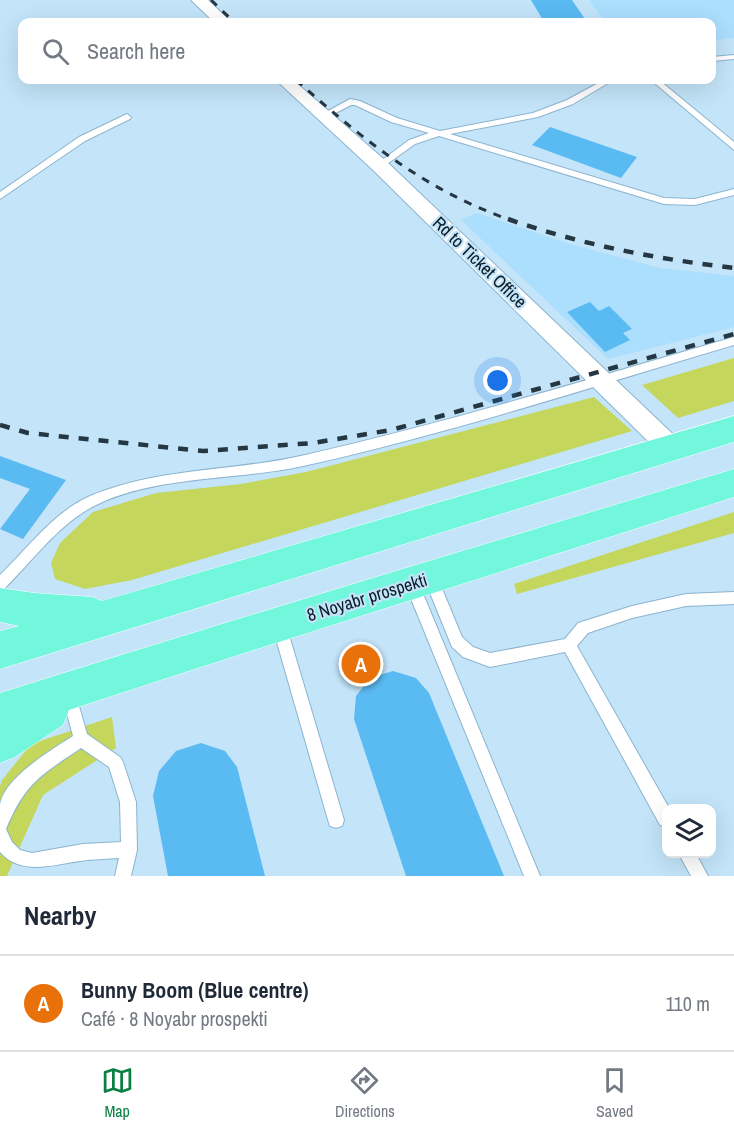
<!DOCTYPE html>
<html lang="en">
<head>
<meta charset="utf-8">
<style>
  body { margin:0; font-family:"Archivo Narrow",sans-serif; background:#f6f6f7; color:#1f2937 }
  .controls { position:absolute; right:18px; bottom:18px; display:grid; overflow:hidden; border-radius:12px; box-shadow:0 6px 24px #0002 }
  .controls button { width:54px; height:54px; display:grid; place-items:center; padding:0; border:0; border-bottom:2px solid #e0e1e3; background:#fff; color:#1f2937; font:30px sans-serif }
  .you { position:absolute; left:498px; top:381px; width:21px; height:21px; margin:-15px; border:4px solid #fff; border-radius:50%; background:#1a73e8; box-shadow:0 0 0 9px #1a73e833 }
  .badge { display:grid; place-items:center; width:39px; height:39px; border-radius:50%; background:#0b8043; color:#fff; font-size:20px; font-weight:700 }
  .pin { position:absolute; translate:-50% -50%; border:3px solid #fff; box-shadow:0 2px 6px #0006 }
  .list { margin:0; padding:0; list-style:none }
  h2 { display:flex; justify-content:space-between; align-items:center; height:78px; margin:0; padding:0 24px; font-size:26px }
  h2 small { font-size:20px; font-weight:400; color:#747a83 }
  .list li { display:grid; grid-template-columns:39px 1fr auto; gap:18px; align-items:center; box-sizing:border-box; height:96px; padding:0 24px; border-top:2px solid #e0e1e3 }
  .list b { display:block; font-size:22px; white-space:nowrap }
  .list p { margin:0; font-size:20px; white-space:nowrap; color:#747a83 }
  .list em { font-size:20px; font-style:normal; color:#747a83 }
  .icon { flex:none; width:33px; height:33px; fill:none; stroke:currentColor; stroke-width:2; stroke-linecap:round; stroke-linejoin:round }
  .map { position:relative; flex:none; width:734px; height:876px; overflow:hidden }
  .search { position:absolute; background:#fff; box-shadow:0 6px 24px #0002; left:18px; right:18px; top:18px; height:66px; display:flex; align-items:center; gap:15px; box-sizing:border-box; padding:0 21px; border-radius:12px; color:#747a83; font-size:22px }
  .sheet { height:174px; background:#fff }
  nav { display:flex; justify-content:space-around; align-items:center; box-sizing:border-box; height:84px; border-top:2px solid #e0e1e3; background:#fff; font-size:16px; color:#747a83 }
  nav a { display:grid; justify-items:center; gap:3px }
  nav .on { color:#0b8043 }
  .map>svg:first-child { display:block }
</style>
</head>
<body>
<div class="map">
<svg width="734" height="876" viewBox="0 0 734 876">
  <rect width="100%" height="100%" fill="#c3e4f9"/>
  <path fill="#acdefe" d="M589,0H734V38L712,41V22H605Z
    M477,213L570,244L660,268L734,276V327L608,359L461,220Z"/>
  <path fill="#c4d75c" d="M734,358V401L678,418L642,385Z
    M594,397L632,431L132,580L85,589L55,579L51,563L60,543L93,512L156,493L241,484L306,472Z
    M734,512V533L517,594L514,584Z
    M112,717L116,748L43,795L7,876H0V786L2,780L31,744Z"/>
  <path fill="#5abaf2" d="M531,0H572L587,22H544Z
    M550,127L637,157L621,178L532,145Z
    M590,302L599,311L609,306L632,329L623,333L630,340L605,352L567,312Z
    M0,456L66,480L23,539L0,529L30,489L0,478Z
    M393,671L416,678L429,693L504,876H406L354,719L356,696L370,678Z
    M201,743L225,751L237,767L265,876H168L153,796L159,771L176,751Z"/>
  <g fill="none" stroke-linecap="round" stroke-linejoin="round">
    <g stroke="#8cb4cf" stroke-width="2">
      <path id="service" d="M734,55V59L712,61V57Z
        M604,80H613L573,104L538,117L450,134L664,198L695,199L734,189V195L695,205L664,204L439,136L415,144L380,169L377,168V164L409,140L429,133L391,122L355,105H351L326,118L319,116L350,99L360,101L397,118L440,131L533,113L567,100Z
        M651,80H659L734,142V150Z
        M127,114L131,117L130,119L85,141L0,199V192L79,137Z
        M734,337V345C591,387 448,434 303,466C236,481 156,475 94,506C59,524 32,561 5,588L0,590V575C27,549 53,513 88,497C157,467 233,472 305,455C450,422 592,378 734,337Z
        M431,572L436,574L462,637L473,647L490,653L565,639L578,623L632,606L686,594L734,592V604L686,606L632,618L588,633L577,646L669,808H666V827L660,825L565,652L490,667L463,657L452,647L424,578L426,574Z
        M412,578L417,580L419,584L540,876H524L405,584L407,580Z
        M279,618L284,620L286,625L344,820L342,826L336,828L330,826L328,820L272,625L274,620Z
        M70,692L75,694L77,699L87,734L120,757L123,762L136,802L137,850L131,876H115L119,858C106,859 93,859 80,861C52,865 21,876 0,852C0,837 0,820 0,805C4,778 51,750 73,736L63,699L65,694ZM81,748L109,767L120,802L121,842L83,844L32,853L20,850L12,842L6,829C25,783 41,775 81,748Z
        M679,854H696L708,876H691Z"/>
    </g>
    <g stroke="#8cb4cf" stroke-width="2">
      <path id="minor" d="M191,0H208L231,22H214Z
        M276,80H293L387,162L680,441L683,448L680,455L671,458L662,455L373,170Z"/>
    </g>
    <g stroke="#fff" stroke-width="1">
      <path id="trunk" d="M734,416V442L0,669V631L19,626L0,622V588L34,593L92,597L102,601Z
        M734,469V497C512,569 290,637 69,710L63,725L15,757L0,763V693C244,616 489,543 734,469Z"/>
    </g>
    <use href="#service" fill="#fff" fill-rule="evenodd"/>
    <use href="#minor" fill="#fff" fill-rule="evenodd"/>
    <use href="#trunk" fill="#72f6dc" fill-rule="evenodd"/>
    <path stroke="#243742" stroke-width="3" stroke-dasharray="8 8" stroke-linecap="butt" d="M211,0L234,22
      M296,80C365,141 424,190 513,221"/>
    <path stroke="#243742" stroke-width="4.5" stroke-dasharray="10 10" stroke-linecap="butt" d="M508,219C582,245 657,259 734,268
      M0,425L28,433L203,451L313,443L391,430L734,334"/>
  </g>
  <g text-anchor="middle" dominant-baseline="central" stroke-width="4.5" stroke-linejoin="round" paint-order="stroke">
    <g font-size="18" fill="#0d1d27" stroke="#c3e4f9">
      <text transform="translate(480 262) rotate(44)">Rd to Ticket Office</text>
      <text transform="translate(367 597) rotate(-17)">8 Noyabr prospekti</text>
    </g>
  </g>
</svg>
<div class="controls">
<button><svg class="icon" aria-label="layers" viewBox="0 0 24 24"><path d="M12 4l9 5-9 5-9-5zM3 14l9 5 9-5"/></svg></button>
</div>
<div class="you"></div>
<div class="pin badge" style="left:361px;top:664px;background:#e8710a">A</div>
<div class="search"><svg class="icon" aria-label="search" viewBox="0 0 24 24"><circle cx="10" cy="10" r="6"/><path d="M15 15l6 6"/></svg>Search here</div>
</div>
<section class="sheet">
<h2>Nearby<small></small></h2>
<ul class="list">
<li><span class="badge" style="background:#e8710a">A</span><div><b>Bunny Boom (Blue centre)</b><p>Café · 8 Noyabr prospekti</p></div><em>110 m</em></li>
</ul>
</section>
<nav>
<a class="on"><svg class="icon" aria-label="map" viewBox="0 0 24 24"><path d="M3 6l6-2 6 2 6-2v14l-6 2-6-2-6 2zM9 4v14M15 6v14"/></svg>Map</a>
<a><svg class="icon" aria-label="directions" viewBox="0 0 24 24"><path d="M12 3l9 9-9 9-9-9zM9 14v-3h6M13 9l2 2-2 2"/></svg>Directions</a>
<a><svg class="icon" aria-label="saved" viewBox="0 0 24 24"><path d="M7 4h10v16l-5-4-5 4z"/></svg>Saved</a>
</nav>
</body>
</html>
